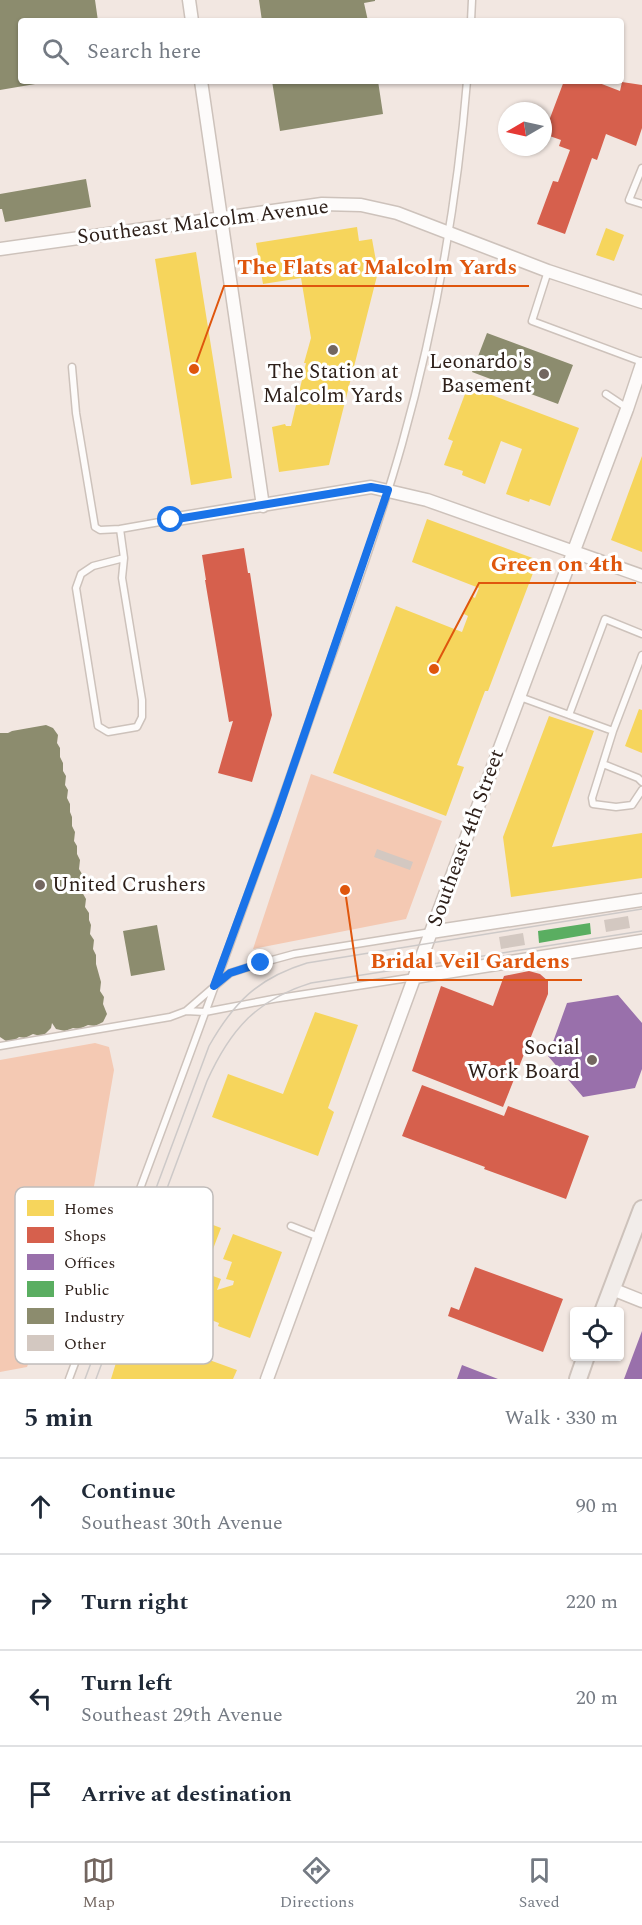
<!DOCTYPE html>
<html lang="en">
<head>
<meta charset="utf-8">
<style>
  body { margin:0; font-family:Spectral,serif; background:#f2f2f3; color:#1f2937 }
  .controls { position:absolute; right:18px; bottom:18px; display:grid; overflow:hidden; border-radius:6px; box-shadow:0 2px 4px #0004 }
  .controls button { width:54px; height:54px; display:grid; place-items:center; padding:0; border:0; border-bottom:2px solid #e0e1e3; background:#fff; color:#1f2937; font:30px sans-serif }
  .compass { position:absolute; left:498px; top:102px; width:54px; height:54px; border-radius:50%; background:#fff; box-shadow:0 2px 4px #0004; rotate:261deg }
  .stop { position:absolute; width:18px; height:18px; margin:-14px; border:4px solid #1a73e8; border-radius:50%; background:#fff }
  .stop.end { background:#1a73e8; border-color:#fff; box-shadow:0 2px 6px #0008 }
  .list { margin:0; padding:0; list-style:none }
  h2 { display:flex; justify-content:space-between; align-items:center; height:78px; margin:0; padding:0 24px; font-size:26px }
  h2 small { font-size:20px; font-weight:400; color:#747a83 }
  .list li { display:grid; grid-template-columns:39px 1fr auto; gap:18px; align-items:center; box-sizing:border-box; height:96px; padding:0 24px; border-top:2px solid #e0e1e3 }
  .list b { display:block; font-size:22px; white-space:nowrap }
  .list p { margin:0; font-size:20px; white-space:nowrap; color:#747a83 }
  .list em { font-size:20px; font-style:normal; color:#747a83 }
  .icon { flex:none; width:33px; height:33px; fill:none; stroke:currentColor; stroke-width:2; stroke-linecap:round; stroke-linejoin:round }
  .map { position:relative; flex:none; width:642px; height:1379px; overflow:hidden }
  .search { position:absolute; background:#fff; box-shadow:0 2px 4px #0004; left:18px; right:18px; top:18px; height:66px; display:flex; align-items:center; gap:15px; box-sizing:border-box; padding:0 21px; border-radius:6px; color:#747a83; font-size:22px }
  .sheet { height:462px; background:#fff }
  nav { display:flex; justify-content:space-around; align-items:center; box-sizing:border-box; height:84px; border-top:2px solid #e0e1e3; background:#fff; font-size:16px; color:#747a83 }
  nav a { display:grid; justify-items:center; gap:3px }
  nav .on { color:#736660 }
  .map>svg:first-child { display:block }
</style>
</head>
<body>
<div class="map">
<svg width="642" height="1379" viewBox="0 0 642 1379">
  <rect width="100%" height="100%" fill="#f2e7e1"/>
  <path fill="#f4c9b3" d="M311,774L442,821L406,919L253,949Z
    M95,1043L109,1047L114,1070L92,1198L27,1367L0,1372V1060Z"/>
  <path fill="#f6d55c" d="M357,227L359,241L372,239L378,272L329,465L279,472L272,427L285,424L286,426H291L306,363H304L311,338L301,278L263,284L256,243Z
    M606,228L624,235L614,261L596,255Z
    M196,252L232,478L191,485L155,259Z
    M468,386L579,428L550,506L530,499L529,502L506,494L522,449L501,441L485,484L462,475L463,471L444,465L453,441L448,439Z
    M642,456V552L611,540Z
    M427,519L538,560L488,691H485L457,765L464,767L446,816L333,773L396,606L462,632L468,616L464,614L471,596L475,598L479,588L412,562Z
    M639,709L642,710V753L625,746Z
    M549,716L594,731L552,847L642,833V878L511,897L503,837Z
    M315,1012L358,1025L328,1108L334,1112L318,1156L212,1117L228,1074L283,1094Z
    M187,1215L221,1228L213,1249L200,1244L192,1265L188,1263L187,1267L190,1276L195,1277L197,1270L221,1279L217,1290L233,1285L234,1281L226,1279L232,1262L223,1259L233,1234L282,1252L250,1338L218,1326L219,1323L185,1310L173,1314L143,1302L147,1293L144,1292L146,1286L143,1285L169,1216L184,1222Z
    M136,1326L165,1337L170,1347L181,1351L182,1349L192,1352L190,1356L200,1359L201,1357L237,1370L233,1379H111L123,1340L127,1341L129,1334L132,1335Z"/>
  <path fill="#d6604d" d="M564,81H576L582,83L583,81H594L620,91L622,82L642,85V128L636,146L606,134L597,160L592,158L565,234L537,224L553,181L558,182L570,150L559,146L561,140L544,134Z
    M244,548L248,573H250L272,715L252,782L218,773L233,721L229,722L205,580H206L202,555Z
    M529,971L540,974L548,981V994L503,1107L412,1071L441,986L493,1006L504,976Z
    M422,1085L504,1116L508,1106L589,1136L566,1199L484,1169L485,1167L402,1136Z
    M475,1267L563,1299L543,1352L448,1316L451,1307L459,1310Z"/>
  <path fill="#9970ab" d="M618,995L642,1023V1069L635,1088L583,1097L548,1056L567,1003Z
    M642,1331V1379H624Z
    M462,1365L498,1379H457Z"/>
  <path fill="#5aae61" d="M590,923L591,934L539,943L538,931Z"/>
  <path fill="#8c8c6e" d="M0,0H95L98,21H21V81L47,82L0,90Z
    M259,0H375V1L364,3L368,21H262Z
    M272,81H378L383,114L280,131Z
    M86,179L91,207L5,222L2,209H0V194Z
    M487,333L573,365L558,404L472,372Z
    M46,725L53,728L58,735L57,743L60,748V757L63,763V771L66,776L65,785L68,790L67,798L70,804V812L72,817V826L75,832L74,841L77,846V854L80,860L79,869L82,874L81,883L75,889L82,892L86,899L85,907L89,913V920L91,925L90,934L94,940L93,949L96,955V964L101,982L100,991L104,997L103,1004L107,1014L103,1022L95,1026L88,1025L79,1029L73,1028L65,1031L56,1029L52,1023L51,1028L45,1034L40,1036L33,1034L25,1038L19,1037L15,1040L6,1041L0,1037V733H8L12,731Z
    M157,925L165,970L131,976L123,931Z"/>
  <path fill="#d3c8c1" d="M377,849L413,862L410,870L374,857Z
    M628,916L630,928L606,932L604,920Z
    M523,933L525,945L501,949L499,937Z"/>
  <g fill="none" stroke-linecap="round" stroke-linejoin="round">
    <g stroke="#cdc2bb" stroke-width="9">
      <path id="lane" d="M471,21L472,0
        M642,168L629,200L642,204
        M548,271L532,321L642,362
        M72,367L76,413L95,527L100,530L120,529
        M606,394L627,408
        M124,558L93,566L81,574L76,588L98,726L108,732L137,727L142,717V700L122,578L124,558L120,529L171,520
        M520,697L613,731L642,655
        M569,715L605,619L642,634
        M613,731L592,798L593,804L616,807L632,805L642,790
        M603,764L638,778L642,782
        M186,1011L230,973L261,963L294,954L431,932
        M0,1046L170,1017L186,1011L205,1012L273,999L415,977
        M291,1226L319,1237
        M69,1379C149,1165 229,952 304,736C337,639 374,543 402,444C435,326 457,204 467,81"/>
    </g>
    <g stroke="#cdc2bb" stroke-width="15">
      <path id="street" d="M189,0L192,21
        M201,81L263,506
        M0,249L322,204L361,205L397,213L548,271L642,302
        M171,520L371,487L427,500L642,576
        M431,932L642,900
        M415,977L642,941
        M612,1289L642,1301
        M267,1379L431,932L627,409L642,364"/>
    </g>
    <g stroke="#cdc2bb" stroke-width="20">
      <path id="secondary" d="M603,1312L642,1209
        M578,1379L586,1356"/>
    </g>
    <use href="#lane" stroke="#fdfbfa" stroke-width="6"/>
    <use href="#street" stroke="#fdfbfa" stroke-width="12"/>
    <use href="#secondary" stroke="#f2edea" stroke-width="16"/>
    <path stroke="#cdc9c8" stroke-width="1.5" d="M85,1379L209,1046C234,1002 258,978 307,963L642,909
      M96,1379L207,1081C230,1030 256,1000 311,983L642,931"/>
  </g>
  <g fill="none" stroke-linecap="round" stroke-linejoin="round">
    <path stroke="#1a73e8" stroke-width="8" d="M171,520L371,487L388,490L277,814L214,986L230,973L261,963"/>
  </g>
  <g fill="#736660" stroke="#fff" stroke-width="2">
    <circle cx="333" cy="350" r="6"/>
    <circle cx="544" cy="374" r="6"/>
    <circle cx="40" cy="885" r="6"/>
    <circle cx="592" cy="1060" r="6"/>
  </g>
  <g text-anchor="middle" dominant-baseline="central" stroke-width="6" stroke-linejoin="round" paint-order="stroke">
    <g font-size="21" fill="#2e201a" stroke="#fff">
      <text transform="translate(203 222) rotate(-7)">Southeast Malcolm Avenue</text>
      <text transform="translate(466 838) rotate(-70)">Southeast 4th Street</text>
    </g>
    <g font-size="21" fill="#2e201a" stroke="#fff" text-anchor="end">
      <text x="532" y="362">Leonardo's<tspan x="532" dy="24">Basement</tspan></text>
      <text x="333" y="372" text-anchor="middle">The Station at<tspan x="333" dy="24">Malcolm Yards</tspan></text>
      <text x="52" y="885" text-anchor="start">United Crushers</text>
      <text x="580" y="1048">Social<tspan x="580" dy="24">Work Board</tspan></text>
    </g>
  </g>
  <rect x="15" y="1187" width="198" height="177" rx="9" fill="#fff" stroke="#c0bcba" stroke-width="1.5"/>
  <rect x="27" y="1200" width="27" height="16" fill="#f6d55c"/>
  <rect x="27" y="1227" width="27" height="16" fill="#d6604d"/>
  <rect x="27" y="1254" width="27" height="16" fill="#9970ab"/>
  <rect x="27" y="1281" width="27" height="16" fill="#5aae61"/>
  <rect x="27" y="1308" width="27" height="16" fill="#8c8c6e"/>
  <rect x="27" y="1335" width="27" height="16" fill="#d3c8c1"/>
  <g font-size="16" fill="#2e201a">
    <text x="64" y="1214">Homes</text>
    <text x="64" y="1241">Shops</text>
    <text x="64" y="1268">Offices</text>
    <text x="64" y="1295">Public</text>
    <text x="64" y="1322">Industry</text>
    <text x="64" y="1349">Other</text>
  </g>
  <path fill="none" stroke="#df560d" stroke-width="2" d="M194 369L224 286H529M434 669L479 583H636M345 890L358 980H582"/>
  <g fill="#df560d" stroke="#fff" stroke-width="2">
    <circle cx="194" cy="369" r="6"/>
    <circle cx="434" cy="669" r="6"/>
    <circle cx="345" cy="890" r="6"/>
  </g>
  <g font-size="22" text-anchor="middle" font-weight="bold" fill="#df560d" stroke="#fff" stroke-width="6" stroke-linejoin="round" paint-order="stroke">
    <text x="377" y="274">The Flats at Malcolm Yards</text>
    <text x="557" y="571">Green on 4th</text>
    <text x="470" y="968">Bridal Veil Gardens</text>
  </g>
</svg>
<div class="controls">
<button><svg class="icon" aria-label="locate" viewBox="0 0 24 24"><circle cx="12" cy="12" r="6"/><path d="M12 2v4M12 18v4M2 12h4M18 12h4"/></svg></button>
</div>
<svg class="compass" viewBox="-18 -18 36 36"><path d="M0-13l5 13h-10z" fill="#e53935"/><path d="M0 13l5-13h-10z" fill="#747a83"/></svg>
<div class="stop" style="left:171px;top:520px"></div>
<div class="stop end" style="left:261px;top:963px"></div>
<div class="search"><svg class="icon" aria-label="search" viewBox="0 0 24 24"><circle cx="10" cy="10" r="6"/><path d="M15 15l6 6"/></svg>Search here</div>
</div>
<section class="sheet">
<h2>5 min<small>Walk · 330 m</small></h2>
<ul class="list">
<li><svg class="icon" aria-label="ahead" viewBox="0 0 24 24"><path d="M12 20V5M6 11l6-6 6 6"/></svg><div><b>Continue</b><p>Southeast 30th Avenue</p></div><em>90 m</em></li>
<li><svg class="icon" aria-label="right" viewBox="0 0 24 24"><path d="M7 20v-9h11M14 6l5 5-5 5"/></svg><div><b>Turn right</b></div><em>220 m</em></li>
<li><svg class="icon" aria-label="left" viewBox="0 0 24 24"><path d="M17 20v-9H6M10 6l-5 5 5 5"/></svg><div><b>Turn left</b><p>Southeast 29th Avenue</p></div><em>20 m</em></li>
<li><svg class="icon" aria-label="arrive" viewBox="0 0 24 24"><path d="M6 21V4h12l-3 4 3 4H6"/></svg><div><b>Arrive at destination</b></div></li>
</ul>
</section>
<nav>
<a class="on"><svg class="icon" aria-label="map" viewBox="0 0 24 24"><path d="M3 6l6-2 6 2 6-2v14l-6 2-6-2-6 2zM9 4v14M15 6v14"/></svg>Map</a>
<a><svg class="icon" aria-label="directions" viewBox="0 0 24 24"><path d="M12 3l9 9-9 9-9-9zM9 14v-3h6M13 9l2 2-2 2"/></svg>Directions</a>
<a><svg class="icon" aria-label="saved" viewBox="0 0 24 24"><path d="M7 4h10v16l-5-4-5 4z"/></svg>Saved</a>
</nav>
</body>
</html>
